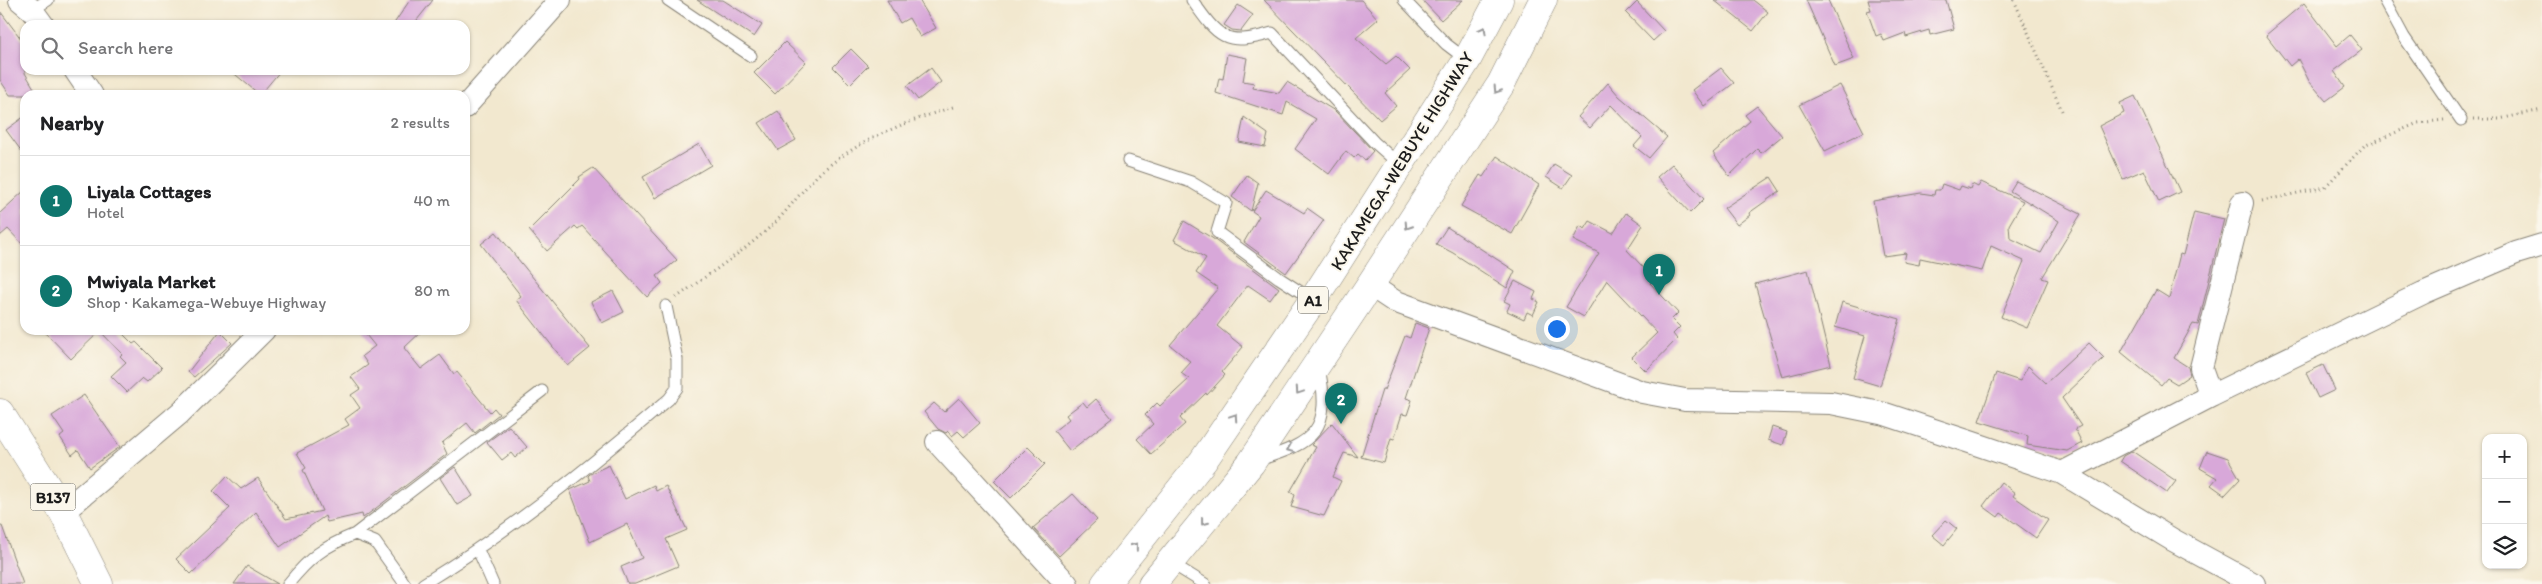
<!DOCTYPE html>
<html lang="en">
<head>
<meta charset="utf-8">
<style>
  body { margin:0; font-family:Itim,sans-serif; background:#f2f2f2; color:#202124 }
  .controls { position:absolute; right:15px; bottom:15px; display:grid; overflow:hidden; border-radius:10px; box-shadow:0 1px 4px #0004 }
  .controls button { width:45px; height:45px; display:grid; place-items:center; padding:0; border:0; border-bottom:1px solid #e0e0e0; background:#fff; color:#202124; font:25px sans-serif }
  .you { position:absolute; left:1556px; top:328px; width:18px; height:18px; margin:-12px; border:4px solid #fff; border-radius:50%; background:#1a73e8; box-shadow:0 0 0 8px #1a73e833 }
  .badge { display:grid; place-items:center; width:32px; height:32px; border-radius:50%; background:#0f766e; color:#fff; font-size:16px; font-weight:700 }
  .pin { position:absolute; translate:-50% -41px; filter:drop-shadow(0 1px 2px #0008) }
  .pin::after { content:''; position:absolute; top:26px; width:18px; height:15px; background:inherit; clip-path:polygon(0 0,100% 0,50% 100%) }
  .list { margin:0; padding:0; list-style:none }
  h2 { display:flex; justify-content:space-between; align-items:center; height:65px; margin:0; padding:0 20px; font-size:21px }
  h2 small { font-size:16px; font-weight:400; color:#757577 }
  .list li { display:grid; grid-template-columns:32px 1fr auto; gap:15px; align-items:center; box-sizing:border-box; height:90px; padding:0 20px; border-top:1px solid #e0e0e0 }
  .list b { display:block; font-size:19px; white-space:nowrap }
  .list p { margin:0; font-size:16px; white-space:nowrap; color:#757577 }
  .list em { font-size:16px; font-style:normal; color:#757577 }
  .icon { flex:none; width:28px; height:28px; fill:none; stroke:currentColor; stroke-width:2; stroke-linecap:round; stroke-linejoin:round }
  .map { position:relative; flex:none; width:2542px; height:584px; overflow:hidden }
  .search { position:absolute; background:#fff; box-shadow:0 1px 4px #0004; left:20px; top:20px; width:450px; height:55px; display:flex; align-items:center; gap:12px; box-sizing:border-box; padding:0 18px; border-radius:15px; color:#757577; font-size:19px }
  .panel { position:absolute; background:#fff; box-shadow:0 1px 4px #0004; left:20px; top:90px; width:450px; height:245px; border-radius:15px }
  .map>svg:first-child { display:block }
</style>
</head>
<body>
<div class="map">
<svg width="2542" height="584" viewBox="0 0 2542 584">
  <rect width="100%" height="100%" fill="#fbf7ec"/>
  <filter id="ink" filterUnits="userSpaceOnUse"><feTurbulence type="fractalNoise" baseFrequency=".02" numOctaves="2"/><feDisplacementMap in="SourceGraphic" scale="10" xChannelSelector="R" yChannelSelector="G"/><feConvolveMatrix kernelMatrix="1 2 1 2 8 2 1 2 1" color-interpolation-filters="sRGB"/></filter>
  <filter id="wash" filterUnits="userSpaceOnUse"><feTurbulence type="fractalNoise" baseFrequency=".0096" numOctaves="4" result="noise"/><feDisplacementMap in="SourceGraphic" scale="20" xChannelSelector="R" yChannelSelector="G"/><feGaussianBlur stdDeviation="1.12" result="paint"/><feColorMatrix in="noise" values="0 0 0 0 0 0 0 0 0 0 0 0 0 0 0 0 0 1.4 0 .05"/><feComposite in="paint" operator="in"/></filter>
  <g filter="url(#wash)">
    <rect width="100%" height="100%" fill="#f2e8cf"/>
    <g id="blocks">
      <path fill="#d8a8d9" d="M410,0H433L413,25H393Z
        M697,0H723L762,25L754,37Z
        M887,0H919L936,28L920,37L909,18L900,23Z
        M1264,0H1361L1378,19L1356,38L1386,64L1396,56L1410,70L1385,93L1396,106L1380,120Z
        M1422,0H1463L1441,20Z
        M1714,0H1753L1768,12L1753,31Z
        M1806,0H1828L1854,59L1835,66Z
        M1868,0H1946L1954,29L1930,35L1929,30L1906,37L1905,33L1884,41L1881,34L1876,36L1867,11L1871,10Z
        M1637,2L1664,31L1653,41L1626,13Z
        M2304,3L2337,46L2350,35L2362,50L2334,71L2345,87L2326,101L2309,81L2298,59L2290,66L2266,35Z
        M1238,5L1253,15L1241,31L1232,30L1224,25Z
        M0,11L25,44V73L38,95H10L0,80Z
        M785,42L806,62L775,94L754,73Z
        M851,49L868,66L850,84L833,67Z
        M1227,54L1247,58L1243,81L1254,83L1253,88L1279,93L1287,82L1335,111L1373,151L1365,160L1358,154L1354,158L1346,151L1329,174L1295,149L1316,119L1287,102L1283,115L1216,93L1219,78L1223,79Z
        M931,68L941,82L918,100L907,86Z
        M1721,68L1734,83L1704,106L1692,90Z
        M230,70H281L260,95Z
        M1608,83L1619,96L1667,137L1649,158L1634,146L1642,137L1611,105L1590,128L1578,117Z
        M1840,85L1864,132L1825,151L1799,105Z
        M2135,96L2180,192L2159,202L2144,170L2123,179L2099,126L2124,113L2120,103Z
        M1757,106L1782,136L1761,153L1757,149L1729,176L1713,153L1750,121L1745,115Z
        M778,111L796,140L778,150L759,123Z
        M25,116V156L6,130Z
        M1244,117L1268,134L1265,147L1239,142Z
        M699,144L711,165L655,198L643,177Z
        M1497,156L1539,185L1512,234L1461,206L1480,175L1483,177Z
        M1554,164L1572,175L1563,188L1546,177Z
        M1672,164L1704,199L1690,213L1657,177Z
        M593,168L677,260L657,276L662,283L647,297L582,226L578,229L575,226L547,251L529,230L580,179L579,177Z
        M1247,175L1258,183L1251,211L1232,197Z
        M1771,177L1780,191L1749,213L1750,215L1737,225L1724,208Z
        M2016,181L2081,214L2042,278L2048,280L2027,328L2001,317L2024,261L1991,246L1982,271L1920,258L1919,265L1904,262L1906,253L1883,256L1873,201L1921,193L1934,195L1935,190H1940L1942,184L1959,190L1961,186L1970,189L1972,184L1978,187L1981,182L2023,201L2009,225L2010,238L2041,253L2059,221L2010,191Z
        M25,190V247L8,229L0,236V213Z
        M1266,190L1304,213L1307,208L1324,220L1286,273L1244,242L1259,216L1252,211Z
        M2194,212L2224,219L2198,325L2193,324L2174,358L2188,367L2190,375L2177,384L2167,378L2161,385L2121,352L2156,290L2169,298L2180,254L2183,255Z
        M1626,213L1643,225L1627,250L1654,279L1650,283L1678,313L1672,319L1680,327L1673,334L1677,339L1646,371L1632,357L1657,333L1607,280L1584,317L1566,307L1599,253L1573,240L1580,226L1585,229L1590,221L1613,233Z
        M1184,221L1212,238L1279,288L1270,300L1248,285L1217,326L1243,347L1222,372L1225,375L1207,395L1206,393L1180,418L1185,424L1151,454L1137,439L1153,424L1145,415L1157,403L1160,406L1189,379L1181,373L1191,362L1170,345L1218,288L1196,273L1206,258L1174,240Z
        M1447,227L1515,271L1507,288L1453,253L1436,244Z
        M496,232L590,348L568,366L516,300L521,296L481,244Z
        M1808,270L1831,365L1782,377L1755,284Z
        M1515,281L1536,292L1533,299L1539,302L1533,315L1527,312L1524,319L1507,311L1510,304L1504,301Z
        M613,291L624,312L602,323L591,302Z
        M1842,302L1900,319L1880,386L1853,378L1865,336L1835,327Z
        M1415,323L1429,328L1406,398L1412,400L1407,415L1402,414L1394,439L1391,438L1384,463L1361,457L1382,390H1384L1405,336L1410,338Z
        M43,330H119L133,344L136,342L162,368L147,382L142,378L127,392L111,376L126,362L120,356L122,354L100,331L71,359Z
        M362,330H423L404,348L421,369L440,355L454,374L457,372L490,412L494,408L499,414L475,433L467,423L442,443L447,454L363,518L362,514L327,522L325,516L280,547L256,512L191,574L176,559L230,508L213,491L227,476L241,489L258,478L286,519L322,511L303,470L306,468L297,453L349,425L345,419L360,408L351,395L360,389L351,377L368,365L362,356L375,346Z
        M220,331L232,343L194,377L188,372Z
        M2089,343L2104,358L2062,398L2081,426L2075,429L2082,443L2067,451L2027,445L2028,436L1979,421L1996,373L2020,381L2028,366L2046,383Z
        M2323,365L2335,390L2318,398L2306,373Z
        M84,395L120,447L90,468L78,450L72,455L60,437L64,434L52,416Z
        M959,398L980,423L964,437L958,431L952,436L948,431L946,433L938,429L924,412L934,403L944,412Z
        M1096,399L1112,418L1070,451L1054,431L1069,419L1066,415L1083,402L1087,407Z
        M1332,423L1358,457L1344,453L1333,477L1341,481L1324,516L1291,507L1295,495L1290,492L1316,447L1311,445Z
        M509,426L527,447L515,458L511,453L502,460L487,442Z
        M1772,427L1787,432L1783,445L1768,440Z
        M1028,447L1045,464L1011,498L994,481Z
        M2132,451L2176,481L2167,493L2120,461L2123,456Z
        M2207,451L2228,458L2240,479L2225,495L2211,485L2217,478L2200,468Z
        M609,465L625,499L654,485L656,491L666,486L687,530L666,539L678,566L635,584H628L621,567L642,558L627,524L590,542L570,490L590,481L588,476L590,474Z
        M455,467L473,496L457,505L440,478Z
        M2001,482L2015,493L2013,496L2048,520L2036,538L2001,513L1998,517L1983,506Z
        M1073,494L1097,520L1059,556L1033,528Z
        M1946,520L1957,529L1944,545L1932,535Z
        M0,526H2L23,584H0Z
        M247,566L278,584H234Z"/>
    </g>
  </g>
  <g filter="url(#ink)">
    <use href="#blocks" fill-opacity="0" stroke="#878276" stroke-width="1"/>
    <g fill="none" stroke-linecap="round" stroke-linejoin="round">
      <g stroke="#878276" stroke-width="13">
        <path id="service" d="M668,0L751,56
          M1192,0C1218,37 1225,47 1272,33L1374,142L1401,166
          M1404,0L1446,44L1467,60
          M2384,0L2404,37L2461,120
          M32,10L48,0
          M1128,161L1191,182L1226,203L1217,232L1279,278L1313,300
          M1258,460C1315,443 1332,430 1319,368
          M355,534L542,391
          M478,550L493,584
          M1171,563L1205,584
          M288,584C310,557 323,547 355,534L375,542L405,584
          M423,584C511,530 591,466 669,399L677,388V359L666,306"/>
      </g>
      <g stroke="#878276" stroke-width="24">
        <path id="minor" d="M20,0L32,10L43,25
          M75,70L92,95
          M465,107L560,0
          M1370,285L1394,301L1642,392L1685,400L1831,403L1885,414L1973,443L2062,473L2173,540L2254,584
          M2211,396L2201,368L2242,203
          M937,442L1067,584
          M2062,473L2211,396L2423,293L2516,253L2542,245
          M63,512L180,413L264,330"/>
      </g>
      <g stroke="#878276" stroke-width="29">
        <path id="primary" d="M0,413L63,512L99,584"/>
      </g>
      <g stroke="#878276" stroke-width="29">
        <path id="trunk" d="M1105,584L1203,461L1313,300L1467,60L1499,0
          M1152,584L1251,463L1370,285L1501,84L1543,0"/>
      </g>
      <path stroke="#878276" stroke-width="3" stroke-dasharray="1 4" stroke-linecap="butt" d="M2014,0L2062,111
        M2473,119H2499L2542,110
        M2262,201L2325,187L2364,146L2418,123L2444,120
        M676,298C707,275 739,255 768,229C787,213 801,190 820,173C861,138 906,122 956,106"/>
      <use href="#service" stroke="#fff" stroke-width="11"/>
      <use href="#minor" stroke="#fff" stroke-width="22"/>
      <use href="#primary" stroke="#fff" stroke-width="28"/>
      <use href="#trunk" stroke="#fff" stroke-width="28"/>
    </g>
    <defs><path id="oneway-chevron" d="M-2-3.5L2.5 0L-2 3.5" fill="none" stroke-width="1.6" stroke-linecap="round" stroke-linejoin="round" transform="scale(1.25)"/></defs>
    <g stroke="#999">
      <use href="#oneway-chevron" transform="translate(1483 30) rotate(-61)"/>
      <use href="#oneway-chevron" transform="translate(1497 90) rotate(122)"/>
      <use href="#oneway-chevron" transform="translate(1408 226) rotate(123)"/>
      <use href="#oneway-chevron" transform="translate(1299 391) rotate(124)"/>
      <use href="#oneway-chevron" transform="translate(1234 417) rotate(-56)"/>
      <use href="#oneway-chevron" transform="translate(1290 449) rotate(158)"/>
      <use href="#oneway-chevron" transform="translate(1204 522) rotate(128)"/>
      <use href="#oneway-chevron" transform="translate(1135 546) rotate(-51)"/>
    </g>
  </g>
  <g text-anchor="middle" dominant-baseline="central" stroke-width="4" stroke-linejoin="round" paint-order="stroke">
    <g fill="#fbf7ec" stroke="#5f5e5a" stroke-width="1">
      <rect x="1298" y="286.5" width="30" height="27" rx="4"/>
      <rect x="30.5" y="483.5" width="45" height="27" rx="4"/>
    </g>
    <g font-size="16" font-weight="bold" fill="#1c1c1c">
      <text x="1313" y="300">A1</text>
      <text x="53" y="497">B137</text>
    </g>
    <g font-size="18" fill="#1c1c1c" stroke="#fbf7ec">
      <text transform="translate(1402 161) rotate(-58)">KAKAMEGA-WEBUYE HIGHWAY</text>
    </g>
  </g>
</svg>
<div class="controls">
<button>+</button>
<button>−</button>
<button><svg class="icon" aria-label="layers" viewBox="0 0 24 24"><path d="M12 4l9 5-9 5-9-5zM3 14l9 5 9-5"/></svg></button>
</div>
<div class="you"></div>
<div class="pin badge" style="left:1659px;top:295px">1</div>
<div class="pin badge" style="left:1341px;top:424px">2</div>
<div class="search"><svg class="icon" aria-label="search" viewBox="0 0 24 24"><circle cx="10" cy="10" r="6"/><path d="M15 15l6 6"/></svg>Search here</div>
<section class="panel">
<h2>Nearby<small>2 results</small></h2>
<ul class="list">
<li><span class="badge">1</span><div><b>Liyala Cottages</b><p>Hotel</p></div><em>40 m</em></li>
<li><span class="badge">2</span><div><b>Mwiyala Market</b><p>Shop · Kakamega-Webuye Highway</p></div><em>80 m</em></li>
</ul>
</section>
</div>
</body>
</html>
